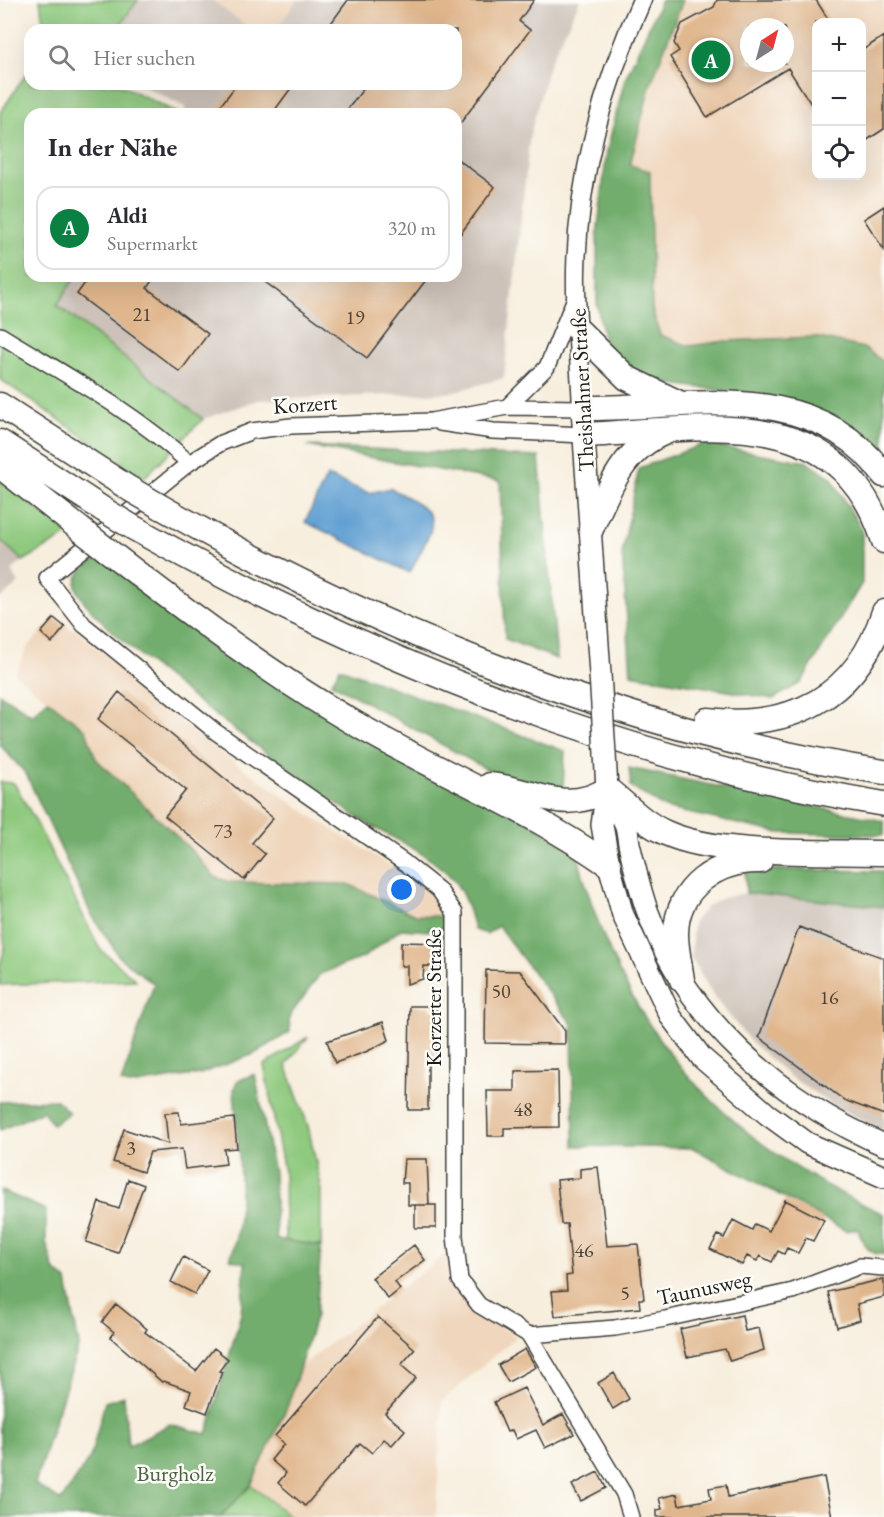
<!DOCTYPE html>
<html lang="de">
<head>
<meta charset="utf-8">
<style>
  body { margin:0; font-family:"EB Garamond",serif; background:#f2f2f3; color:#2b2b33 }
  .controls { position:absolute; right:18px; top:18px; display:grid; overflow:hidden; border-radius:12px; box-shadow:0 6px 24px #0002 }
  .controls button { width:54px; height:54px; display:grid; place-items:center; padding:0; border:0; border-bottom:2px solid #e1e1e2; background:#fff; color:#2b2b33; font:30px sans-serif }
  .compass { position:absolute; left:740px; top:18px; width:54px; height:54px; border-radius:50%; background:#fff; box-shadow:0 6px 24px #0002; rotate:36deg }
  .you { position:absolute; left:402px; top:890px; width:21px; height:21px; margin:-15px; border:4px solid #fff; border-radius:50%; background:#1a73e8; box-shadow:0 0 0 9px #1a73e833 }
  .badge { display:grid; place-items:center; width:39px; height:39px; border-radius:50%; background:#0b8043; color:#fff; font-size:20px; font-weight:700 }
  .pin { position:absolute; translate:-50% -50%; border:3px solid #fff; box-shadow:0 2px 6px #0006 }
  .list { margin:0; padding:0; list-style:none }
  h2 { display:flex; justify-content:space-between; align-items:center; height:78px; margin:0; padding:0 24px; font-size:26px }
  h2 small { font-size:20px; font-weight:400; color:#7c7c81 }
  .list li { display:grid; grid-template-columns:39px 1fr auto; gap:18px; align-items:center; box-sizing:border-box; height:84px; margin:0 12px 12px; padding:0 12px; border:2px solid #e1e1e2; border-radius:18px }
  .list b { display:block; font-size:22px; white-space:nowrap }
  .list p { margin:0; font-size:20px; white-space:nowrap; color:#7c7c81 }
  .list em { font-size:20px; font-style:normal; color:#7c7c81 }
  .icon { flex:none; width:33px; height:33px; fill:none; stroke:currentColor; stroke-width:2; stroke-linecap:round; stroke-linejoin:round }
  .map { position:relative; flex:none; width:884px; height:1517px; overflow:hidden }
  .search { position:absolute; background:#fff; box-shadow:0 6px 24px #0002; left:24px; top:24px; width:438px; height:66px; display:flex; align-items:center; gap:15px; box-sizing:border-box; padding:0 21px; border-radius:18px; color:#7c7c81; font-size:22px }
  .panel { position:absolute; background:#fff; box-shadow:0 6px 24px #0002; left:24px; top:108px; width:438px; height:174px; border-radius:18px }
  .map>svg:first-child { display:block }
</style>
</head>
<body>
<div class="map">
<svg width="884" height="1517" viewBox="0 0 884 1517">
  <rect width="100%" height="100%" fill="#fdfcf7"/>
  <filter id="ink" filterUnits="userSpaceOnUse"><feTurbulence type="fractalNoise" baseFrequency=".0167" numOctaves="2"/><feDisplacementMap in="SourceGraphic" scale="12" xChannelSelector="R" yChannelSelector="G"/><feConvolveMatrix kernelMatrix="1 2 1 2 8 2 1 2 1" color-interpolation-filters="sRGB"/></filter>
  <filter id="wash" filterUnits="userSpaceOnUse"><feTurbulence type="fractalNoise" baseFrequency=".008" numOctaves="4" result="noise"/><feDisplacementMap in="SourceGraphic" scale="24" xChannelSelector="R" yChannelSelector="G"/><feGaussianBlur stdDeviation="1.35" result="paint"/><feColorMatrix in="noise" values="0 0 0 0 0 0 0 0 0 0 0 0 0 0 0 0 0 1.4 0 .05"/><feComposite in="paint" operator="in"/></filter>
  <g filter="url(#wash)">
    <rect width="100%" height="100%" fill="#f7eedd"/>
    <path fill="#efd6bc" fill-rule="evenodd" d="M212,0H297L276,30H252Z
      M683,0H884V362L864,348L815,337L725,341L689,346L660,335L652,310L629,166L650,86ZM816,22H862V176H816ZM749,27H785V63H749Z
      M55,616L72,630L74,628L198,736L305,812L426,888L448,917L415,915L348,884L229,882L215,877L189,848L96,759L86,730L15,674L27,648Z
      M448,1252L459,1285L480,1312L516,1337L442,1401L436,1517H221L251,1485L288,1406L300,1367Z"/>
    <path fill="#cdc2b9" d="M138,0H212L252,30H116Z
      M297,0H580L550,62L530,134L504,378L448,393L258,400L203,419L57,305L76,276H456V114H185V107L139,84H456V30H276Z
      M0,540L23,561L11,571L19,583L0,599Z
      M746,893L884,907V1131L831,1104L788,1075L751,1042L714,997L691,957L693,923L707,906L722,898Z"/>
    <path fill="#8ec97e" stroke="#55724d" stroke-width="1.5" d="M40,0H138L116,30H44Z
      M30,68V84H119L179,114H30V276H76L57,305L203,419L144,478L0,379V113Z
      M0,480L70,534L23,561L0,540Z
      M0,782L14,783L34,818L100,949L136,980L0,985V965L5,947L0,915Z
      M308,1037L286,1065L308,1126L321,1186V1246L285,1241L284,1172L264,1065Z
      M251,1485L290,1517H220Z"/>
    <path fill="#72ad6d" stroke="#476444" stroke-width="1.5" d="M661,0H683L650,86L630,165L650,171L652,309L660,335L689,346L725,341L815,337L864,348L884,362V464L771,397L664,383L632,374L605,349L597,304V235L607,150L625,79Z
      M704,444L808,462L831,477L862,530V583L801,683L773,699L631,674L622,553L639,468Z
      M307,446L539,457L557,659L505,639L500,481Z
      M100,556L577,852C619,1028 720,1141 884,1214V1254C867,1256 863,1242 858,1229L846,1231L693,1148L574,1146L572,1024L498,926L487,934L474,930C470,912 464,891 451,877C425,850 386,836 355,816C314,788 79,623 76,586C75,572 90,563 100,556Z
      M340,668L565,751L563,789L495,774L331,683Z
      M0,694L32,715L48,700L86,730L96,759L189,848L215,877L229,882L348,884L415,915L448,917L446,929L429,928V931L401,929L364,957L320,974L289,1017L290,1032L254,1054L200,1074L130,1085L121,1083L154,984L120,958L91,914L26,774L0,745Z
      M629,768L884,821V835L779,833L665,808L631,787Z
      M745,869L884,871V907L746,893Z
      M255,1074L274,1173L276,1239L321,1246L316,1315L288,1405L251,1485L220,1517H0V1190L46,1210V1242L54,1269L67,1281L79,1345L35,1484L61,1501L90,1458L105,1402L124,1396L128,1446L170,1424L207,1434L241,1314L245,1263L230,1259C248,1210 237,1141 234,1089L237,1081Z
      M57,1100L69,1113L53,1125L43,1111L0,1130V1102Z"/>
    <path fill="#5f9fd2" stroke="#3e5e77" stroke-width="1.5" d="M327,476L369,493L390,488C448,518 436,520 410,573L305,522Z"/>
    <g id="blocks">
      <path fill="#e0b68c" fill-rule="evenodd" d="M348,0H534L519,21L530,30L456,129V114H344L367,84H456V30H326Z
        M717,0H816L830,22H816V112L788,68L707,117L670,57L679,51L674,43L682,24L714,7ZM749,27H785V63H749Z
        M884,36V129L861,144V51Z
        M237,84H294L272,114H214Z
        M456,158L495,187L456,240Z
        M884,206V250L864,219Z
        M90,276H155L147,288L208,334L180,372L77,294Z
        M257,276H429L367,358Z
        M54,618L65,627L52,643L41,633Z
        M119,692L273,818L252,843L265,854L244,880L165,816L186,790L98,719Z
        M799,927L884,958V1115L844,1100L759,1037Z
        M401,942L440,943V967L424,966L423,979L407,984V966H401Z
        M486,970L520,971L565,1031V1044L485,1043Z
        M410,1006H429L430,1009H437L436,1062H428V1110H408Z
        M383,1022L389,1040L368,1051L335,1063L327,1041Z
        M558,1070L559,1127L504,1128V1136H488L487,1091H515V1071Z
        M179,1112L181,1124L234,1118L237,1148L224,1149L226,1164L185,1169L182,1149L150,1152L143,1172L113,1162L124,1129L168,1144L165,1113Z
        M404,1159H427L429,1205H408V1183H402Z
        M598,1167L607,1246L638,1244L644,1299H639L640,1308L555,1316L552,1291L567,1290L566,1276L572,1275L567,1224H561L557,1180L580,1178V1169Z
        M128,1179L144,1185L118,1253L86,1242L99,1202L119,1209Z
        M785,1200L824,1220L813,1241L806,1238L798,1253L787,1248L784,1254L778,1251L772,1262L760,1256L757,1261L747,1256L742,1265L710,1249L718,1235L724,1238L733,1220L752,1230L755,1224L769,1231Z
        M415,1205H436V1228H415Z
        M414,1245L425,1260L395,1282L400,1289L388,1299L372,1278Z
        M183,1257L208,1270L195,1294L171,1282Z
        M884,1279V1297L857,1304L860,1320L837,1327L828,1292Z
        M116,1304L147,1329L145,1332L196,1371L214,1348L228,1359L219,1371L222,1372L207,1413L186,1405L191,1391L164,1381L162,1382L110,1337L114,1332L102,1322Z
        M742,1315L745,1331L759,1328L764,1350L730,1361L725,1349L687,1357L680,1329Z
        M378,1317L415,1349L401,1365L416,1378L385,1413L405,1430L392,1445L384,1439L372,1453L360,1443L305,1506L278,1483L286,1473L271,1460L284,1444L275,1436Z
        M525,1349L536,1367L508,1382L498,1365Z
        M614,1373L629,1399L613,1409L598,1383Z
        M524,1388L543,1425L563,1414L574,1434L545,1448L536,1430L516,1439L512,1430L507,1432L494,1402Z
        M598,1472L606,1488L581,1501L572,1485Z
        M824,1477L832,1517H657V1510L662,1509L659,1498L677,1494L679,1505L711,1499L709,1488L726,1485L728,1497Z"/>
    </g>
  </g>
  <g filter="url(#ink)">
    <use href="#blocks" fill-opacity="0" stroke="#3d3c39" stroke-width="1.5"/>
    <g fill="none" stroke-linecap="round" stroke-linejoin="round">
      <g stroke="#3d3c39" stroke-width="18">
        <path id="minor" d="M0,335C65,375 134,411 189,463
          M507,407L547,367L575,298
          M582,408L507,407L431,421L291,426L252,431L221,443L189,463L47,578L84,625L216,732L405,863L439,890L455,913V1236L460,1280L479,1305L529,1335L624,1494L631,1517
          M440,423L493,431L584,435
          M529,1335L615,1328L665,1319L793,1291L860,1266L884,1268"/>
      </g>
      <g stroke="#3d3c39" stroke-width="21">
        <path id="tertiary" d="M582,408C580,362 575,316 576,270C578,176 603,85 642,0"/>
      </g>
      <g stroke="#3d3c39" stroke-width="24">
        <path id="secondary" d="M582,408L600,674
          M605,754L607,789L602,825L609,865L623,915L671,1017L702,1058L767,1114L807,1143L884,1177
          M609,793C615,804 622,815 626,826C628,833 628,841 630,848C635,869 640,890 647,910C687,1020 779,1099 884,1145"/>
      </g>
      <g stroke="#3d3c39" stroke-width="27">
        <path id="trunk" d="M579,331L627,378L679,403
          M0,405L130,489
          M582,408C687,409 812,375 884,475
          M584,435C701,430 839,397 884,541
          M0,442L104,510
          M0,466L80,529
          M161,507C384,634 629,732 884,772
          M134,528C368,659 619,760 884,804
          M591,529C608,491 623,448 666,432
          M107,550C191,615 275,678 368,731C448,776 534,812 609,865
          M707,720C792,730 857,697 884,612
          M490,785C533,789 565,816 607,789C626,804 643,823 666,833C719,857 824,851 884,853
          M682,980C680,965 676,949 676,934C676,887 718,860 760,861"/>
      </g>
      <use href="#minor" stroke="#fff" stroke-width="15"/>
      <use href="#tertiary" stroke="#fff" stroke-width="18"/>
      <use href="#secondary" stroke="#fff" stroke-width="21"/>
      <use href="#trunk" stroke="#fff" stroke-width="24"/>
      <g stroke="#3d3c39" stroke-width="24" stroke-linecap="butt">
        <path id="secondary-bridge" d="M600,674L605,754"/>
      </g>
      <g stroke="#3d3c39" stroke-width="27" stroke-linecap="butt">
        <path id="trunk-bridge" d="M130,489L161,507
          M104,510L134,528
          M80,529L107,550"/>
      </g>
      <use href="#secondary-bridge" stroke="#fff" stroke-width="21"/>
      <use href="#trunk-bridge" stroke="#fff" stroke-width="24"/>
    </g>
  </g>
  <g text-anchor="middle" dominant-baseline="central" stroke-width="5" stroke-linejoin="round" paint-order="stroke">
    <g font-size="20" fill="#4d4238">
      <text x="142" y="314">21</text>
      <text x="355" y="317">19</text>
      <text x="223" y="831">73</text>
      <text x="501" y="991">50</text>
      <text x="829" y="997">16</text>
      <text x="523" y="1109">48</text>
      <text x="131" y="1148">3</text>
      <text x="584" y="1250">46</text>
      <text x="625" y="1293">5</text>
    </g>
    <g font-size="22" fill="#1c1c1c" stroke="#fdfcf7">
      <text transform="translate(582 390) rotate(-93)">Theishahner Straße</text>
      <text transform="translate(305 404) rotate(-4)">Korzert</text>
      <text transform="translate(433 998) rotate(-90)">Korzerter Straße</text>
      <text transform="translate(704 1288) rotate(-12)">Taunusweg</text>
    </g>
    <g font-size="22" fill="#4a6143" stroke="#fdfcf7">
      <text x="175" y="1473">Burgholz</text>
    </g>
  </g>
</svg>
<div class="controls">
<button>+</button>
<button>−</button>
<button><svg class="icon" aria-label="locate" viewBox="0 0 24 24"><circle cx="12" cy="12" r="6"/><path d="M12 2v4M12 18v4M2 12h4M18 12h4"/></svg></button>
</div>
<svg class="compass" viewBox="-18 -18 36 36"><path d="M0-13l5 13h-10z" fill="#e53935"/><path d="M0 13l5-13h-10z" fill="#7c7c81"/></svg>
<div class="you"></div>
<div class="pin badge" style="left:711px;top:60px">A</div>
<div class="search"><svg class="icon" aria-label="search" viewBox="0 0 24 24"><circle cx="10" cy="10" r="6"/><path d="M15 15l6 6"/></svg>Hier suchen</div>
<section class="panel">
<h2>In der Nähe<small></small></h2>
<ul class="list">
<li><span class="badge">A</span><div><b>Aldi</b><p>Supermarkt</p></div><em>320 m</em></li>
</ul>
</section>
</div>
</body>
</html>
